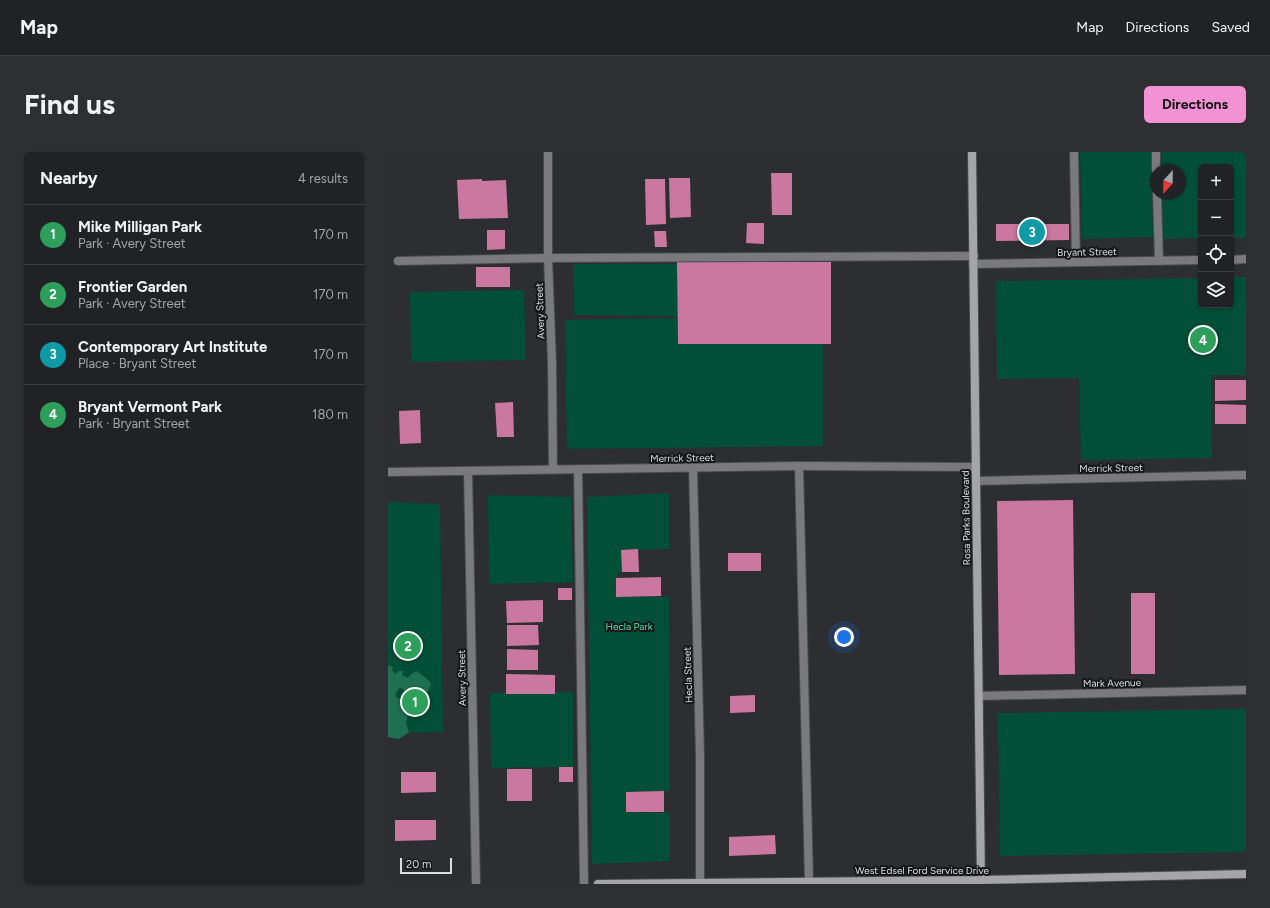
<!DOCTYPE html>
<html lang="en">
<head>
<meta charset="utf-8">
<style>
  body { margin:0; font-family:Figtree,sans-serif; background:#2d2f32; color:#f1f3f6 }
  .controls { position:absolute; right:12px; top:12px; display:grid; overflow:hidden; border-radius:6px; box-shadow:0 1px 3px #0004 }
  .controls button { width:36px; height:36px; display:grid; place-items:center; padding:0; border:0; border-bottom:1px solid #3e3f43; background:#212226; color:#f1f3f6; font:20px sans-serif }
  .compass { position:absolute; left:762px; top:12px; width:36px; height:36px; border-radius:50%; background:#212226; box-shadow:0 1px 3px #0004; rotate:202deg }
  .scale { position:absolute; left:12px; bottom:10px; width:52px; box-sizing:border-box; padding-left:4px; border:2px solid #dcdee0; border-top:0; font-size:11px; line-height:14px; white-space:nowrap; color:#dcdee0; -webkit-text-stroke:3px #161718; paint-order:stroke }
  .you { position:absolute; left:456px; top:485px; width:14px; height:14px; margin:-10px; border:3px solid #fff; border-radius:50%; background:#1a73e8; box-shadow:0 0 0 6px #1a73e833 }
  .badge { display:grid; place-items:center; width:26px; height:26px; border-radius:50%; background:#f391d5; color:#fff; font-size:13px; font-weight:700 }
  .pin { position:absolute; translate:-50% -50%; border:2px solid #fff; box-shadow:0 1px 4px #0006 }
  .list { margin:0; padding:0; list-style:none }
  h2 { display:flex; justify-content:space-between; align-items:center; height:52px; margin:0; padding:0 16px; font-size:17px }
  h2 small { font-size:13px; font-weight:400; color:#a2a4a7 }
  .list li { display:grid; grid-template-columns:26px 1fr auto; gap:12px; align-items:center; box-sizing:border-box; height:60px; padding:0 16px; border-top:1px solid #3e3f43 }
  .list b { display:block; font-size:15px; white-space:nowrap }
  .list p { margin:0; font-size:13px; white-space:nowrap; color:#a2a4a7 }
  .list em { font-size:13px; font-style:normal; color:#a2a4a7 }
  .icon { flex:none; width:22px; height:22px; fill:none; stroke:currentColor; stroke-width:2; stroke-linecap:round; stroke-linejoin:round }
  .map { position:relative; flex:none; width:858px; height:732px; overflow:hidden; border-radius:6px }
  header { display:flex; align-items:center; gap:24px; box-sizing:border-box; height:56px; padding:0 20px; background:#212226; border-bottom:1px solid #3e3f43 }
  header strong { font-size:19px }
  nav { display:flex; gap:22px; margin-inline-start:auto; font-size:14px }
  .intro { display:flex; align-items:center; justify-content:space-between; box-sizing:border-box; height:96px; padding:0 24px }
  h1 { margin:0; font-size:28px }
  .button { padding:10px 18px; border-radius:6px; background:#f391d5; color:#111; font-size:14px; font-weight:700 }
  main { display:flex; gap:24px; padding:0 24px }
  aside { flex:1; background:#212226; border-radius:6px; box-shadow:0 1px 3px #0004 }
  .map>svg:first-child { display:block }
</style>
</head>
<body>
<header>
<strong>Map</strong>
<nav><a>Map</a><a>Directions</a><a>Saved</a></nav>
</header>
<div class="intro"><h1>Find us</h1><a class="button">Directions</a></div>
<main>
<aside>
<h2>Nearby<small>4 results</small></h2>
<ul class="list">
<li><span class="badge" style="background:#2e9e5b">1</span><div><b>Mike Milligan Park</b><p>Park · Avery Street</p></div><em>170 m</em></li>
<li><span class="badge" style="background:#2e9e5b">2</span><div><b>Frontier Garden</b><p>Park · Avery Street</p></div><em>170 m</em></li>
<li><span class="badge" style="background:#0f9aa8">3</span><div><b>Contemporary Art Institute</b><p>Place · Bryant Street</p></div><em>170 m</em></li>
<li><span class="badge" style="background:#2e9e5b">4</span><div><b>Bryant Vermont Park</b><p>Park · Bryant Street</p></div><em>180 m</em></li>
</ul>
</aside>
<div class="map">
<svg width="858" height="732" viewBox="0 0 858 732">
  <rect width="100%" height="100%" fill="#2c2e32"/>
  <path fill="#024f37" d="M692,0H763L765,85L694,87Z
    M774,0H858V86H843V15H813V86L775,87L774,42H792V18H774Z
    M185,112H289V164L186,163Z
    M843,125H858V223H823L824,306L693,308L691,226L609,227L608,129L813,126V153H843Z
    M136,138L138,208L23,210L22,140Z
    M289,166L290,192L435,191V294L179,297L177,168Z
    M281,341V397L233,398L234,420L229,422L228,445H281L282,639L238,640V660L282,661V709L204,712L199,345Z
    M100,343L183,345L185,430L101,432Z
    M0,350L52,352L55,580L0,581Z
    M185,540V615L103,616L102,541Z
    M858,557V700L612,704L610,561Z"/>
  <path fill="#1f7053" d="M0,513L5,515L4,518L7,522L11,519H15L14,523L20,526L23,522L29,519L41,529L43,532C40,541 36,544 28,547L12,535L7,542L9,546L16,547V555L20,557V562L18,571L21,580L11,587L0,585Z"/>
  <path fill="#cb78a0" d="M383,21H404V63H384Z
    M281,26H302L303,65L282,66Z
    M94,27V29L118,28L120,66L71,67L69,28Z
    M257,27H277L278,72L258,73Z
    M359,71H376V92L358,91Z
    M608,72H681V88L608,89Z
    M99,78H117V97L99,98Z
    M266,79H278L279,95H267Z
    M289,110H443V192H290Z
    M88,115H122V135H88Z
    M827,228H858V248L827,249Z
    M125,250L126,285H109L107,251Z
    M827,252L858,253V272H827Z
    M32,258L33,291L12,292L11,259Z
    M685,348L687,522L611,523L609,349Z
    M250,397L251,420H234L233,398Z
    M340,401H373V419H340Z
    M273,425V444L228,445V426Z
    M170,436H184V448H170Z
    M743,441H767V522H743Z
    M155,448V470L119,471L118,449Z
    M119,473H150L151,493L119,494Z
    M119,497L150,498V518H119Z
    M118,522L167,523V542H118Z
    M367,543V560L342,561V544Z
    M171,615H185V630H171Z
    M119,617H144V649H119Z
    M13,620H48V640L13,641Z
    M276,639V660H238V640Z
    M7,668H48V688L7,689Z
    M387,683L388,702L341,704V685Z"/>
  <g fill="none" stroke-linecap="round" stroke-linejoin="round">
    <g stroke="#484a4e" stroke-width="10">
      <path id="lane" d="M686,0L688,110
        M768,0V18
        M769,42L771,109
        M10,109L160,106L586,104
        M411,314L421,729
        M190,317L196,732"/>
    </g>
    <g stroke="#484a4e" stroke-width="10">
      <path id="street" d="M160,0V106L164,211L165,318
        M843,108L858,107
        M585,112L813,108
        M305,316L312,604V730
        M80,319L88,732
        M0,320L411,314L587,315
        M588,329L858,323
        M591,544L858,538"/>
    </g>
    <g stroke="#484a4e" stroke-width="10">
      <path id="secondary" d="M584,0L593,732
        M210,732L593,728L858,722"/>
    </g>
    <use href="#lane" stroke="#7a7a7c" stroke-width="8"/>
    <use href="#street" stroke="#7a7a7c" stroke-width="8"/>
    <use href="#secondary" stroke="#a5a5a8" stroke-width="8"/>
  </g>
  <g text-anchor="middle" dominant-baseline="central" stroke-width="4" stroke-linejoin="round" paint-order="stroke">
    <g font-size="10" fill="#dcdee0" stroke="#161718">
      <text transform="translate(699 100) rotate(-1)">Bryant Street</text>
      <text transform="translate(152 159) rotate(-92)">Avery Street</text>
      <text transform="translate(294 306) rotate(-1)">Merrick Street</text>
      <text transform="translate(723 316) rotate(-1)">Merrick Street</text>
      <text transform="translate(578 366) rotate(-91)">Rosa Parks Boulevard</text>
      <text transform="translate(300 523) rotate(-92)">Hecla Street</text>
      <text transform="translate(74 526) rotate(-91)">Avery Street</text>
      <text transform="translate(724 531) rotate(-1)">Mark Avenue</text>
      <text x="534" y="718">West Edsel Ford Service Drive</text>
    </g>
    <g font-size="10" fill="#54e0ab" stroke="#161718">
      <text x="241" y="474">Hecla Park</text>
    </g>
  </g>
</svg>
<div class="controls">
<button>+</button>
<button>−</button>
<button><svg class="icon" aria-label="locate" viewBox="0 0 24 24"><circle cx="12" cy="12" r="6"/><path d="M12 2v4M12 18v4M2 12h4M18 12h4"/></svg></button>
<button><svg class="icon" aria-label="layers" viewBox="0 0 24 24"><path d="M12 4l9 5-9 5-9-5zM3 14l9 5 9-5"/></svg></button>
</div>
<svg class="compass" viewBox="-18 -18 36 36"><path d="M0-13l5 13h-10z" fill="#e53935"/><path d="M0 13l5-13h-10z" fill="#a2a4a7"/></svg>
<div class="scale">20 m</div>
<div class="you"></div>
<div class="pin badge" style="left:27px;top:550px;background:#2e9e5b">1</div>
<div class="pin badge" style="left:20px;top:494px;background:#2e9e5b">2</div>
<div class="pin badge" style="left:644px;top:80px;background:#0f9aa8">3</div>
<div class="pin badge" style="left:815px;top:188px;background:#2e9e5b">4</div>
</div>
</main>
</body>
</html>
